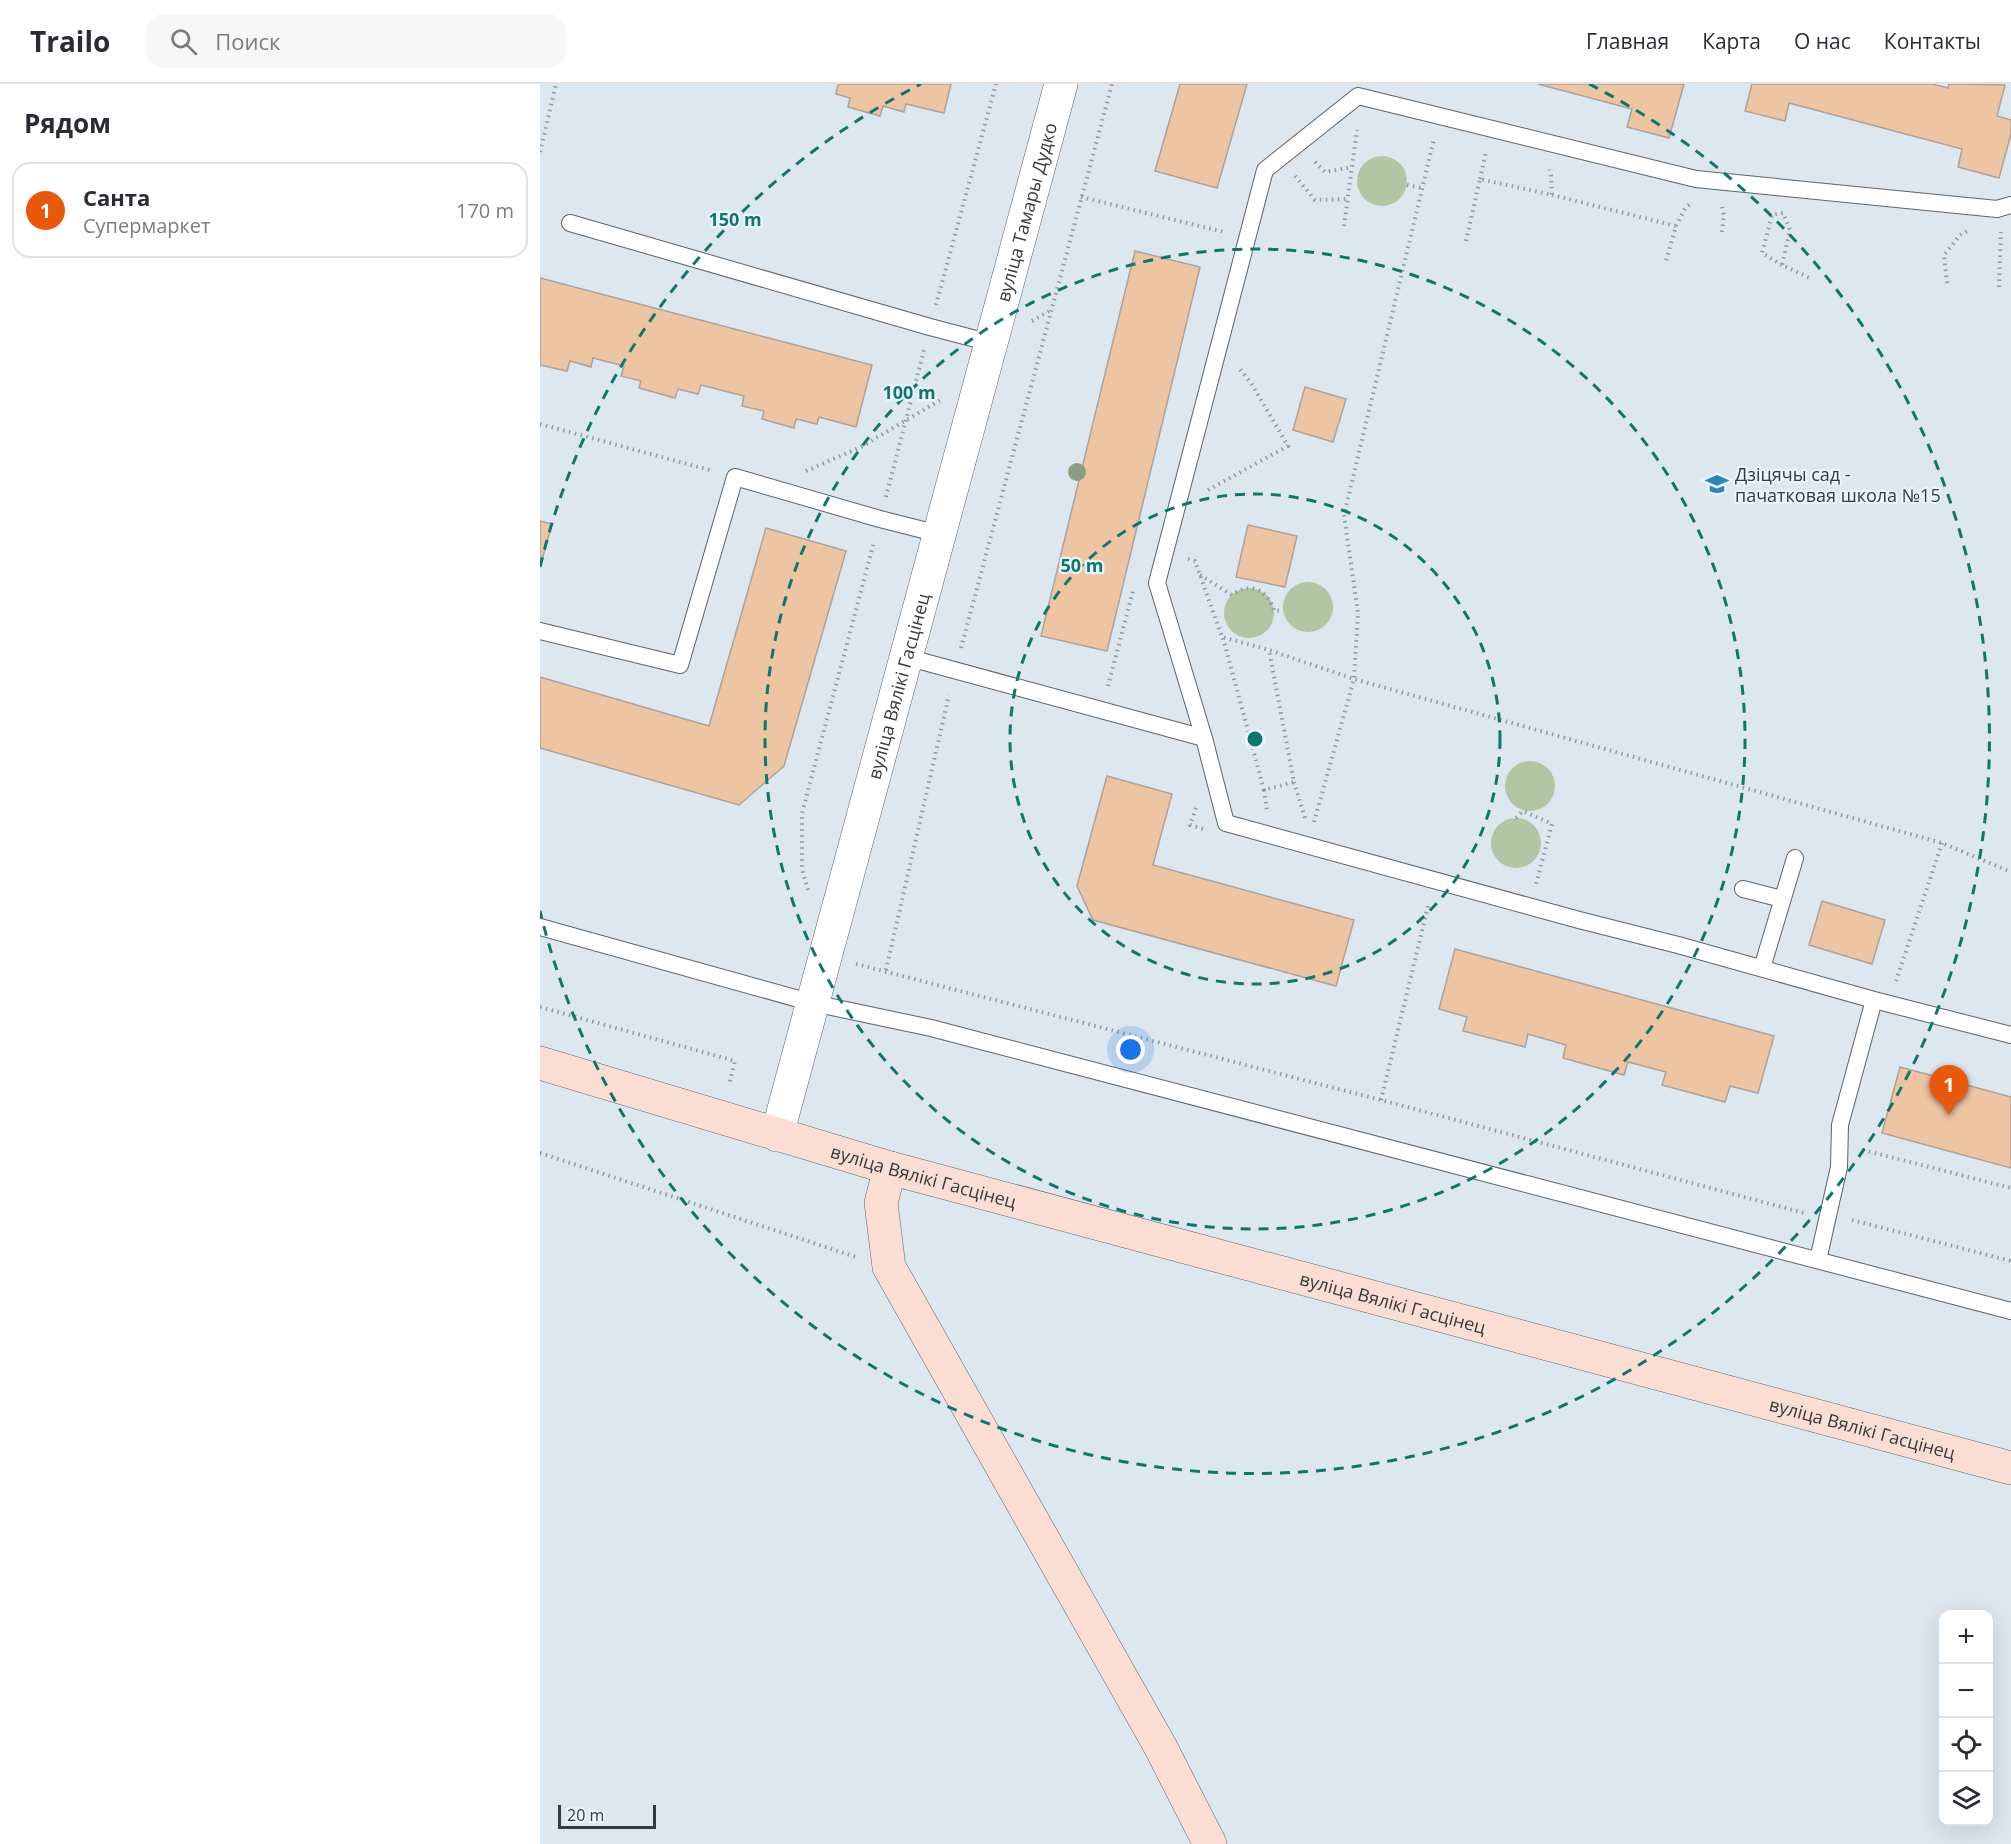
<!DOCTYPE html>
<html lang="ru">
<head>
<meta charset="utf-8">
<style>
  body { margin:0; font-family:"Open Sans",sans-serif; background:#f7f7f7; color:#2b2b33 }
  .controls { position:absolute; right:18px; bottom:18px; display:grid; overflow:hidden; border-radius:12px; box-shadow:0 6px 24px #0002 }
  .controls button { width:54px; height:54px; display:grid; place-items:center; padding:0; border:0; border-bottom:2px solid #e1e1e2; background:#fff; color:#2b2b33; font:30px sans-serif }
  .scale { position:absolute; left:18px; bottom:15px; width:98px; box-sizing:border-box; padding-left:6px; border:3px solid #363a3d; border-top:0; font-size:16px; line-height:21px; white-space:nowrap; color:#363a3d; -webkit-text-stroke:4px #eaf4fc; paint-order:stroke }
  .you { position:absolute; left:591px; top:966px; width:21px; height:21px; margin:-15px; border:4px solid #fff; border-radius:50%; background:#1a73e8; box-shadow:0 0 0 9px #1a73e833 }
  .badge { display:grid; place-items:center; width:39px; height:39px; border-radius:50%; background:#ea580c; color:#fff; font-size:20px; font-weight:700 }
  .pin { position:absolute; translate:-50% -50px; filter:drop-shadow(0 2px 3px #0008) }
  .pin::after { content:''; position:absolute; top:32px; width:21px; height:18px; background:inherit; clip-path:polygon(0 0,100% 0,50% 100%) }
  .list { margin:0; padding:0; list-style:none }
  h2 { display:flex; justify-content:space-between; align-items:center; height:78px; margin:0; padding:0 24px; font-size:26px }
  h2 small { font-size:20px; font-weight:400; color:#7c7c81 }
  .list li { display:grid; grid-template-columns:39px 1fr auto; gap:18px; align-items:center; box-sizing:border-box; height:96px; margin:0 12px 12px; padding:0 12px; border:2px solid #e1e1e2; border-radius:18px }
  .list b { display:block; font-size:22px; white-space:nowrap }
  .list p { margin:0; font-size:20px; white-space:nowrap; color:#7c7c81 }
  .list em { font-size:20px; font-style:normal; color:#7c7c81 }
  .icon { flex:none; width:33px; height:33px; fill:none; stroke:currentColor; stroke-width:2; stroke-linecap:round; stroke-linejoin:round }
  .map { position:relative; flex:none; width:1471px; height:1760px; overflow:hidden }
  header { display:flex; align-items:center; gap:36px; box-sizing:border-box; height:84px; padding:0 30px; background:#fff; border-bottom:2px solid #e1e1e2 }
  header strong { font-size:28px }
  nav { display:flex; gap:33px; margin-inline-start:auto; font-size:21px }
  .search { width:420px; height:54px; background:#f7f7f7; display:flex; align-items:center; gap:15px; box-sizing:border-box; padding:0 21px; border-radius:18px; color:#7c7c81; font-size:22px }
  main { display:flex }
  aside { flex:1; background:#fff }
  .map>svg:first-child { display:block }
</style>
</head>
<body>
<header>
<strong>Trailo</strong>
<div class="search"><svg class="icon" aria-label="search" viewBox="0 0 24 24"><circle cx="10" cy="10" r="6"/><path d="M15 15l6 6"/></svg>Поиск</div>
<nav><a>Главная</a><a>Карта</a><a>О нас</a><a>Контакты</a></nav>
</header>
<main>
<aside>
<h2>Рядом<small></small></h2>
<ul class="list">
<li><span class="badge">1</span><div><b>Санта</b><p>Супермаркет</p></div><em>170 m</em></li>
</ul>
</aside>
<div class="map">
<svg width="1471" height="1760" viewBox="0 0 1471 1760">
  <rect width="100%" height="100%" fill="#dde7ef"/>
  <path fill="#b1c6a2" d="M817 97a25 25 0 1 1 50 0a25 25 0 1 1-50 0Z
    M743 523a25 25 0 1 1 50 0a25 25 0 1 1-50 0Z
    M684 529a25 25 0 1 1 50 0a25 25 0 1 1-50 0Z
    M965 702a25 25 0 1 1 50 0a25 25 0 1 1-50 0Z
    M951 759a25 25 0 1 1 50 0a25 25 0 1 1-50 0Z"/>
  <path fill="#eec5a3" stroke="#aca29b" stroke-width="1.5" d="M298,0H411L404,29L366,20L364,28L343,22L340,32L308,23L310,14L296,10Z
    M640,0H707L677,104L615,87Z
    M998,0H1144L1129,54L1087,43L1092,25Z
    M1212,0H1392L1408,4L1409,0L1465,1L1457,32L1471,36V50L1459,94L1418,83L1422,65L1249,19L1245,37L1205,27Z
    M595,167L660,183L567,567L501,552Z
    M0,194L332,281L316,343L279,333L277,340L256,335L254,344L222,335L224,327L202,322L204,312L161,301L158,310L138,305L135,314L99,304L101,297L81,292L84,282L53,274L51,283L30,277L27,287L0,281Z
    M765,303L806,315L793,358L753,346Z
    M0,437L12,440L2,476H0Z
    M708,441L757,452L745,503L696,493Z
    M226,444L306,467L244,682L199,721L0,664V593L169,642Z
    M567,692L632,710L613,781L814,836L796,902L553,836L537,802Z
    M1282,817L1345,836L1332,880L1269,861Z
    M915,865L1234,952L1218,1009L1190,1002L1185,1018L1122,1001L1126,988L1088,978L1084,991L1023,974L1026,961L988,950L985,963L923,947L927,933L899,925Z
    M1360,983L1471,1013V1084L1342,1049Z"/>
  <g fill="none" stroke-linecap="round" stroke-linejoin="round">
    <g stroke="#5b646a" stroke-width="18">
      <path id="lane" d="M1471,121L1457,125L1156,95L818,12L725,86L617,499L664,654L686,739L1039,836L1138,861L1334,916L1471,951
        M30,139L390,243L451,259
        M0,547L140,581L195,393L340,435L399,450
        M366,573L664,654
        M1203,805L1242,815
        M0,843L273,919L391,944L1471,1227
        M1222,884L1255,774
        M1278,1176L1299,1083L1300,1041L1334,916"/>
    </g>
    <g stroke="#5b646a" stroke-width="34">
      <g id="street">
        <path id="s1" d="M237,1051L521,0"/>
      </g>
    </g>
    <g stroke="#5b646a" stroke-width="34">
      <g id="secondary">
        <path id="s2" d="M0,979L350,1084L1471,1384"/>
        <path d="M350,1084L341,1119L349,1183L620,1662L670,1760"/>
      </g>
    </g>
    <path stroke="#91989e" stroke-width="4" stroke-dasharray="1.5 4.5" stroke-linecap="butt" d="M0,68L16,0
      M775,78L785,88L812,83
      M755,92L775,116L807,115
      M940,95L946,68
      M867,101L882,104
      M1012,111L1136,142L1126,177
      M541,113L684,148
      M804,142L817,46
      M1136,142L1146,123L1150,120
      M1182,148L1184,131L1182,123
      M926,157L940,95L1012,111L1011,92L1009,86
      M1242,181L1222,169L1232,131L1243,129L1250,146L1242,181L1270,194
      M1407,199L1404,171L1420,151L1427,147
      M1459,203L1461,148
      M396,221L456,0
      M492,237L511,226
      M0,340L173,387
      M266,387L321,363L402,315
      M668,406L748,362L711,299L698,283
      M346,413L384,266
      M648,475L655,477L682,553L729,566L814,595L1402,759L1471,788
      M660,491L692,511C710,497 728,506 734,527L743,526
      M683,554L724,706L754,698L729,566
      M421,564L572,0
      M568,602L593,507
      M754,698L765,734
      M724,706L727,726
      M656,724L650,741L663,745
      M976,734L983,727L1012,740L996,800
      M774,738L814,595L818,529L804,431L894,55
      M268,806L262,785V729L334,458
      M316,880L841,1016L1264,1129
      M346,886L409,611
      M1356,897L1402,759
      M0,923L195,977L189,1001
      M841,1016L889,818
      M1323,1066L1471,1104
      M0,1069L316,1173
      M1312,1136L1471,1177"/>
    <use href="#lane" stroke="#fff" stroke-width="16"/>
    <use href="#street" stroke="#fff" stroke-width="33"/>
    <use href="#secondary" stroke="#fbded3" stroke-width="33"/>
  </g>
  <circle fill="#899e80" cx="537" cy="388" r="9"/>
  <g fill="none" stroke="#0f766e" stroke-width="3" stroke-dasharray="10 8">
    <circle cx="715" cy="655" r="245"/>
    <circle cx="715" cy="655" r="490"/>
    <path d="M0 483A735 735 0 0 1 381 0M1049 0A735 735 0 1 1 0 827"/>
  </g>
  <defs>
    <g id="school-bare" transform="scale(1.8)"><path d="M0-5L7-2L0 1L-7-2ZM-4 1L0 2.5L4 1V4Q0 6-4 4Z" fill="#2e86b4" stroke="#eaf4fc" stroke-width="2.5" paint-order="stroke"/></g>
  </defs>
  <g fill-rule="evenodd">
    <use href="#school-bare" x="1177" y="400"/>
  </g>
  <g text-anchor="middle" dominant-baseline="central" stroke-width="4.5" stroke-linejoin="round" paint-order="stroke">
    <g font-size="18" fill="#363a3d" stroke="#eaf4fc">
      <text stroke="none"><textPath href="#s1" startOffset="956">вуліца Тамары Дудко</textPath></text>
      <text stroke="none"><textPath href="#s1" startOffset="465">вуліца Вялікі Гасцінец</textPath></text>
      <text stroke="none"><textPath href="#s2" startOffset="400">вуліца Вялікі Гасцінец</textPath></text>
      <text stroke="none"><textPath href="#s2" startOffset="886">вуліца Вялікі Гасцінец</textPath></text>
      <text stroke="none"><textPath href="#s2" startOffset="1372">вуліца Вялікі Гасцінец</textPath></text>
    </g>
    <g font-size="18" fill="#363a3d" stroke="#eaf4fc" text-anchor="start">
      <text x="1195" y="390">Дзіцячы сад -<tspan x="1195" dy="21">пачатковая школа №15</tspan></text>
    </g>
  </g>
  <circle cx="715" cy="655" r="9" fill="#0f766e" stroke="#eaf4fc" stroke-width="3"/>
  <g font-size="18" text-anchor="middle" font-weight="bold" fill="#0f766e" stroke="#eaf4fc" stroke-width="4.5" stroke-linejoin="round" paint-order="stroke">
    <text x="195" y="142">150 m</text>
    <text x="369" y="315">100 m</text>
    <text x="542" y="488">50 m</text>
  </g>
</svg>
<div class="controls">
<button>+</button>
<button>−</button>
<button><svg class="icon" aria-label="locate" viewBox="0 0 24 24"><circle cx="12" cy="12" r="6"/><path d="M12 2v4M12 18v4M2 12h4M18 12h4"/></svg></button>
<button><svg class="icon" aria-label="layers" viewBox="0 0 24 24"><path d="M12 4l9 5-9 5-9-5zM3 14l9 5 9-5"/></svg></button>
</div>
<div class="scale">20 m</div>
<div class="you"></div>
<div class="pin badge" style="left:1409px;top:1031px">1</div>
</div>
</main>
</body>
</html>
